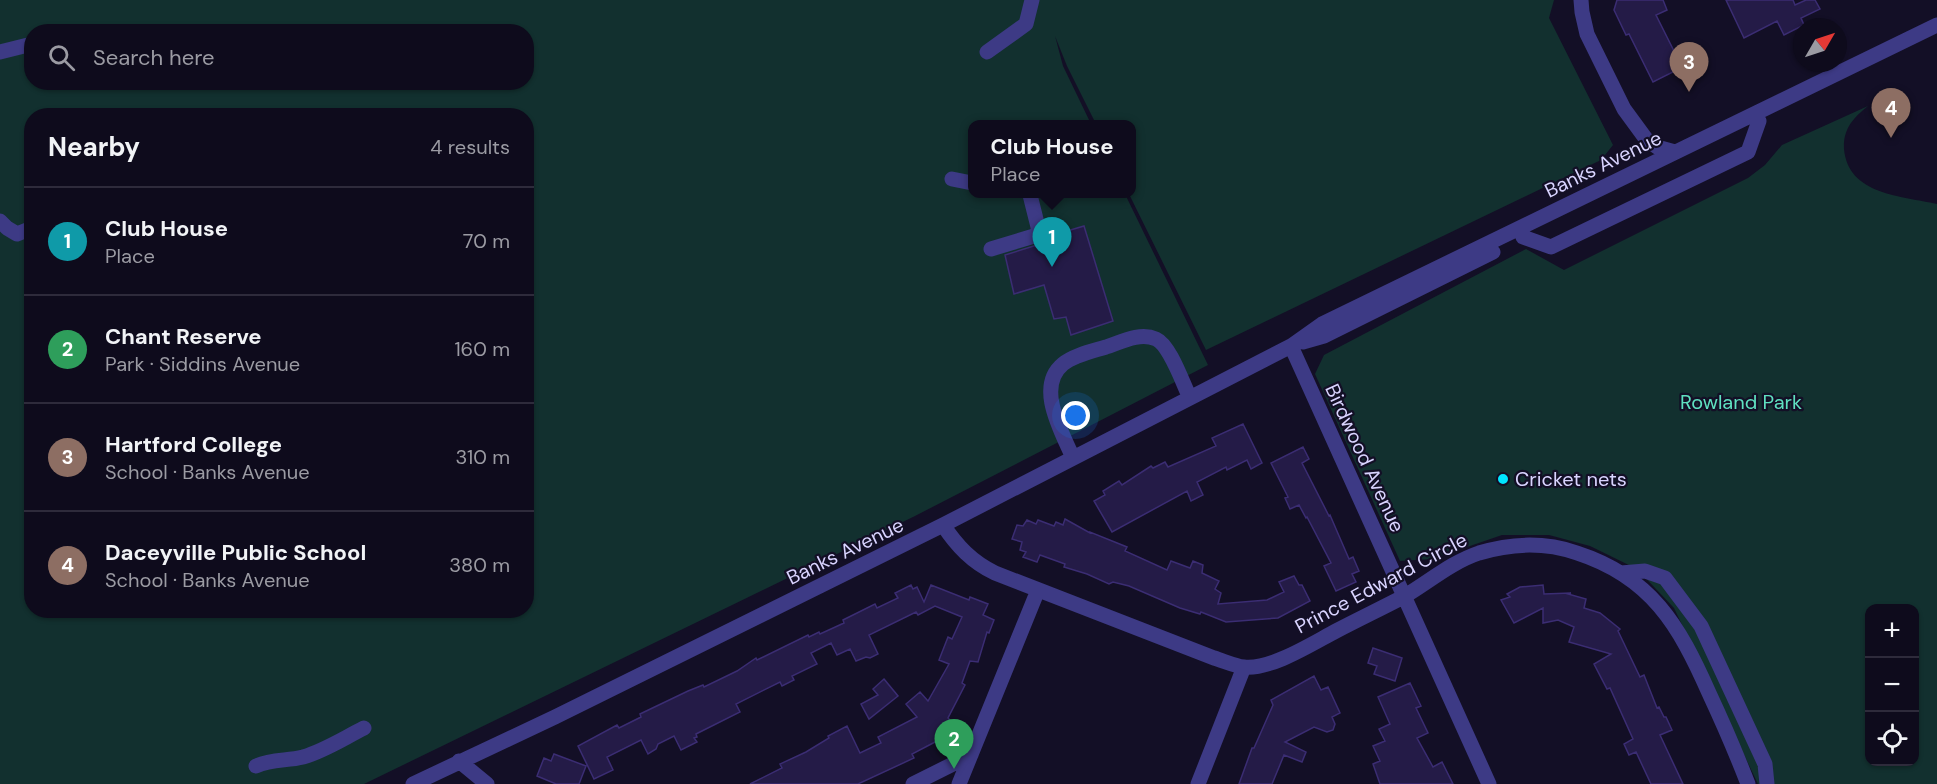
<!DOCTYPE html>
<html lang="en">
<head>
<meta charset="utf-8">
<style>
  body { margin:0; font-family:"DM Sans",sans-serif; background:#1c1929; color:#f1f3f6 }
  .controls { position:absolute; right:18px; bottom:18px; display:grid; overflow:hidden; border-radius:12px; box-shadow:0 2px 4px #0004 }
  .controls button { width:54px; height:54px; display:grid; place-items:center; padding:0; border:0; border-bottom:2px solid #2e2b3b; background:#0e0b1c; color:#f1f3f6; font:30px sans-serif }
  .compass { position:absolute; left:1793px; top:18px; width:54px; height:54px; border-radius:50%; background:#0e0b1c; box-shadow:0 2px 4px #0004; rotate:51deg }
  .you { position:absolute; left:1076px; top:416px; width:21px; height:21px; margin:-15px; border:4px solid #fff; border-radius:50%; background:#1a73e8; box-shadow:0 0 0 9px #1a73e833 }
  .badge { display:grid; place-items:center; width:39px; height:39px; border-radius:50%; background:#00e5ff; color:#fff; font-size:20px; font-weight:700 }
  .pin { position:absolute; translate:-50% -50px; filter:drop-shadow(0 2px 3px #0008) }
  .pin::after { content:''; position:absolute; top:32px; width:21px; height:18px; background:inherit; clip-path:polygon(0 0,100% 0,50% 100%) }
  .popup { position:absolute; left:968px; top:120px; width:168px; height:78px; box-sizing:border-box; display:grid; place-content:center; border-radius:12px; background:#0e0b1c; filter:drop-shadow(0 2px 4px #0005); font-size:20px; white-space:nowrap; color:#9b9ba3 }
  .popup b { font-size:22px; color:#f1f3f6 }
  .popup::after { content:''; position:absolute; left:50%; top:100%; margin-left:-12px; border:12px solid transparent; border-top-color:#0e0b1c }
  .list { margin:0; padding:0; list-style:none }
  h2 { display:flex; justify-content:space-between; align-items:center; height:78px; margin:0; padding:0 24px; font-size:26px }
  h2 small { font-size:20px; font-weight:400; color:#9b9ba3 }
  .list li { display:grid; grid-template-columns:39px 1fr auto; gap:18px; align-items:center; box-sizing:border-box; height:108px; padding:0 24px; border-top:2px solid #2e2b3b }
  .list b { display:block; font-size:22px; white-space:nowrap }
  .list p { margin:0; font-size:20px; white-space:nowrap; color:#9b9ba3 }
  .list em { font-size:20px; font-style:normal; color:#9b9ba3 }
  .icon { flex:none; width:33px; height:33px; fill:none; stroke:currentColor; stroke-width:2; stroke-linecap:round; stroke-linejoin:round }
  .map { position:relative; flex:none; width:1937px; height:784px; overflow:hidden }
  .search { position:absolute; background:#0e0b1c; box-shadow:0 2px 4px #0004; left:24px; top:24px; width:510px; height:66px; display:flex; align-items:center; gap:15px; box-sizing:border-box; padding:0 21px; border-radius:24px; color:#9b9ba3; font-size:22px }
  .panel { position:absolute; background:#0e0b1c; box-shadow:0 2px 4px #0004; left:24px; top:108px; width:510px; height:510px; border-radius:24px }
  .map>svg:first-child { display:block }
</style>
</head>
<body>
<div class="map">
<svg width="1937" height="784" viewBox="0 0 1937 784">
  <rect width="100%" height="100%" fill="#130f26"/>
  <path fill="#12302f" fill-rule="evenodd" d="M0,0H1554L1549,18L1613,145L1601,160L1206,350L1129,194H1132V124H1096L1067,66L1055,36L1063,66L1091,124H972V194H1125L1208,365L915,516L364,784H0ZM32,32H526V82H32ZM32,116H526V610H32Z
    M1868,106C1853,118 1843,129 1844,149C1848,195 1902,196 1937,204V784H1758L1674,608L1637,569L1590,546L1549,535H1502L1432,559L1400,561L1315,374L1324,355L1526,249L1564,270L1748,178L1765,165L1782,145ZM1870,608H1914V762H1870Z"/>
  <path fill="#241b47" stroke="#3b2d73" stroke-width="1.5" d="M1617,0H1663L1667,10L1656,15L1679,61L1674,63L1677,70L1653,82L1629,34L1626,35L1614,10Z
    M1726,0H1793L1795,5L1806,0H1815L1820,9L1801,18L1804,25L1784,35L1777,21L1744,38Z
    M1084,226L1113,321L1071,335L1066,317L1054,319L1044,285L1014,294L1005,255L1037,245L1047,237Z
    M1243,424L1262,463L1251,469L1247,460L1227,470L1226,467L1197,482L1203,495L1191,501L1187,491L1112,532L1094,501L1105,495L1103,491L1119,481L1122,485L1151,466L1153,468L1165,462L1168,467L1216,446L1212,438Z
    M1303,447L1309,459L1302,463L1329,516L1330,515L1349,559L1353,557L1359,571L1352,574L1356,582L1336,591L1324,566L1331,563L1307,517L1306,518L1299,505L1290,509L1285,498L1288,497L1271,463Z
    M1065,519L1090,533V532L1127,547L1125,551L1167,570L1171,561L1190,568L1193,561L1203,565L1202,573L1219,581L1215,589L1221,593L1218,604L1267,600L1284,592L1279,582L1294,576L1299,585H1302L1310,601L1278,618L1226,622L1201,612L1200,614L1180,608L1129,586L1113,582L1109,584L1087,574L1064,567L1065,564L1040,555L1037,562L1023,557L1026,552L1020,550L1022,542L1012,539L1017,525L1023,526L1027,520L1036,524L1038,520L1054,526L1056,522L1063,525Z
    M911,585L913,589L917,587L924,602L931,585L969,600L970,597L988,604L983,615L994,620L989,633L987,632L978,662L970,661L962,683L965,685L948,718L955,726L935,742L912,754L914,758L858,784H750L782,768L780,764L806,752L829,738L828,736L847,726L860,753L881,743L878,737L917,717L906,704L920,692L928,701L949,664L939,660L948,637L952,639L962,617L935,606L918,615L916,612L869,635L878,654L870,658L866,657L856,661L850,649L837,655L831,643L811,653L817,664L792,676L794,680L782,686L780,682L736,704L740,712L696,734L697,737L694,738L697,742L681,750L674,736L658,744L656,749L648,754L641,740L607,757L613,770L594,779L578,746L617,725L619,728L641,717L640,714L688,691L703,685L704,687L737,671L756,658L757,660L808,635L809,637L819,632L820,634L844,623L843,620L875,604L877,608L898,598L895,593Z
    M1543,585L1544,594L1571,593L1568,594L1586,599L1584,608L1600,613L1620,629L1618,631L1640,677L1644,675L1657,708L1659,707L1664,717H1666L1672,730L1660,735L1683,784H1651L1636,752L1629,755L1624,744L1633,739L1610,688L1607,689L1594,664L1611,654L1569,642L1574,627L1558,620L1543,623V608L1514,623L1501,600L1510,597L1507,594L1520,587Z
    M1373,648L1402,658L1395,681L1374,674L1377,666L1368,663Z
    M1314,676L1321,690L1328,687L1340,713L1332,717L1335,724L1333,730L1327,732L1314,727L1285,742L1306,752L1302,762L1284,755L1272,784H1239L1252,748H1254L1273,705L1271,700Z
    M884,679L898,696L869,719L861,704L878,695L873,689Z
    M1410,683L1421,706L1416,708L1428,733L1417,738L1433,767L1442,762L1453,784H1380L1373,764L1380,761L1373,746L1385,741L1379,729L1390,724L1378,697Z
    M554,754L586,766L579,784H556L537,776L544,758L551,761Z"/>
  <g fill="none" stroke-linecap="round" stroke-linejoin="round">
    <path stroke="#3d3a85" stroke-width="15" d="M1581,0L1582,12L1587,34L1624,109L1646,139L1657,147L1675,152
      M0,52L32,44
      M987,52L1026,24L1032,0
      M952,179L972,183
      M0,221L7,228L17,234L32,228
      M1523,237L1551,247L1748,152L1759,121
      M991,249L1034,236L1039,231L1030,195
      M1303,342L1324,336L1493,252
      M1291,346L1489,784
      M1073,458C1062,432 1035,387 1063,364C1074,355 1093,351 1106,347C1121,342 1140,332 1156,339C1170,345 1183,384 1190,398
      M943,525C957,546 972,562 995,573L1214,658C1224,661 1235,666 1244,667C1271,670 1313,643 1336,631C1359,619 1382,608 1405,596C1430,581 1452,562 1479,553C1512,543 1545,542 1577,553C1651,577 1679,625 1709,693C1723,723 1736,753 1748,784
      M1621,573L1645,571L1665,578L1701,626L1765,764L1767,784
      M459,761L487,784
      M256,766C271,759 287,761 303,757C324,751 344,738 364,728
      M413,784L555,717L943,525L1291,346L1322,324L1937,25
      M913,784L971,755
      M959,784L1038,590
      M1198,784L1244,667"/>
  </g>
  <circle fill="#00e5ff" stroke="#130f26" stroke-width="2" cx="1503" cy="479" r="6"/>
  <g text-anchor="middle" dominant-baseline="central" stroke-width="4.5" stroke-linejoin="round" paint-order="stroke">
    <g font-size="20" fill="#d9d4ff" stroke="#130f26">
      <text transform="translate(1603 164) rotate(-26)">Banks Avenue</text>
      <text transform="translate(1365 458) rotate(65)">Birdwood Avenue</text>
      <text transform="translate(845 551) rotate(-26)">Banks Avenue</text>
      <text transform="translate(1381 583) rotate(-28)">Prince Edward Circle</text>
    </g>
    <g font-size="20" fill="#5fe0c0" stroke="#130f26">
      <text x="1741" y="402">Rowland Park</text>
    </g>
    <g font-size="20" fill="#d9d4ff" stroke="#130f26" text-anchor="start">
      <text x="1515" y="479">Cricket nets</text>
    </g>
  </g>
</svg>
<div class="controls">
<button>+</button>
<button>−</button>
<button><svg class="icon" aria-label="locate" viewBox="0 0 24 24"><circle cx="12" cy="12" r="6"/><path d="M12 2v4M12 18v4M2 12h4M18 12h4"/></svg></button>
</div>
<svg class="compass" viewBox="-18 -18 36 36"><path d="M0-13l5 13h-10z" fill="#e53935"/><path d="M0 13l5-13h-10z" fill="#9b9ba3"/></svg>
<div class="you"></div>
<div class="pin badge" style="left:1052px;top:267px;background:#0f9aa8">1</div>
<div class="popup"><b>Club House</b>Place</div>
<div class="pin badge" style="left:954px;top:769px;background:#2e9e5b">2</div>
<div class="pin badge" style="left:1689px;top:92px;background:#8d6e63">3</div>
<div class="pin badge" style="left:1891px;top:138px;background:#8d6e63">4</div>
<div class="search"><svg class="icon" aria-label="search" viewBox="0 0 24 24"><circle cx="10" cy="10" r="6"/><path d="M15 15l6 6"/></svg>Search here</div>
<section class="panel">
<h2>Nearby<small>4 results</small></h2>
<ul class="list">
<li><span class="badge" style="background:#0f9aa8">1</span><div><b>Club House</b><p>Place</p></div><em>70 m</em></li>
<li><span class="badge" style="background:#2e9e5b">2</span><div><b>Chant Reserve</b><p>Park · Siddins Avenue</p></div><em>160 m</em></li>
<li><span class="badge" style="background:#8d6e63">3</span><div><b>Hartford College</b><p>School · Banks Avenue</p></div><em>310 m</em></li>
<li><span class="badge" style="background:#8d6e63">4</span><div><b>Daceyville Public School</b><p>School · Banks Avenue</p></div><em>380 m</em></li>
</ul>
</section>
</div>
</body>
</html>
